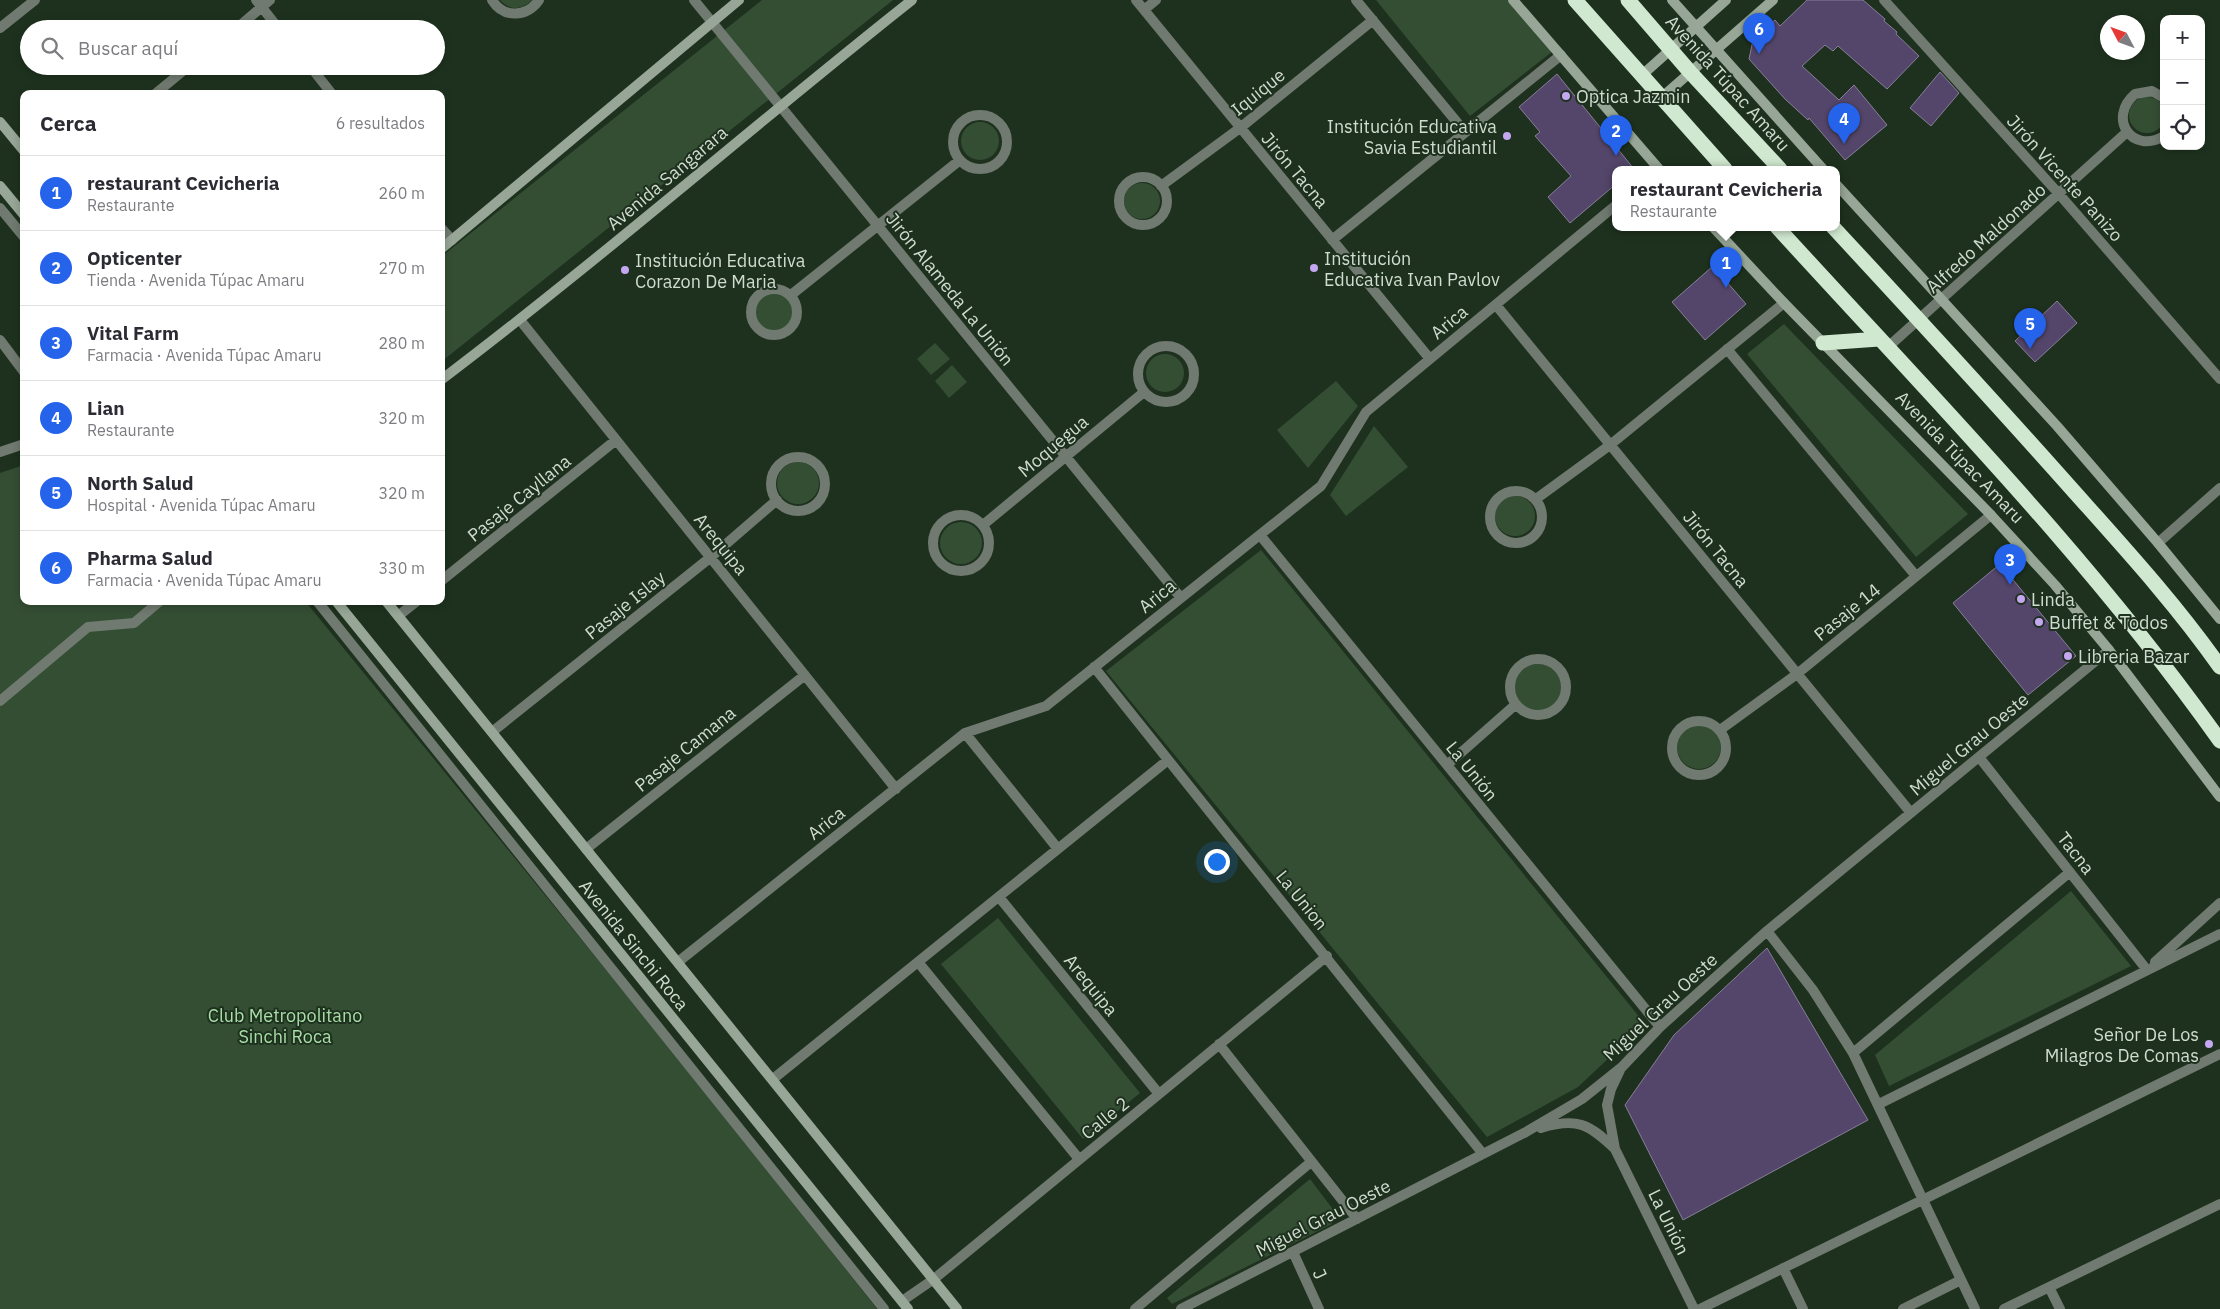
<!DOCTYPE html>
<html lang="es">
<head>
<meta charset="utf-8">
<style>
  body { margin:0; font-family:"IBM Plex Sans",sans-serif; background:#f7f7f7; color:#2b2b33 }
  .controls { position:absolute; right:15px; top:15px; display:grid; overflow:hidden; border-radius:10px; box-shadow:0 2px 8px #0003 }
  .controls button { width:45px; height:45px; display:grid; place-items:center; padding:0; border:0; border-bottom:1px solid #e1e1e2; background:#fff; color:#2b2b33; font:25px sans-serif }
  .compass { position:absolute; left:2100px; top:15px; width:45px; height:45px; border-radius:50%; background:#fff; box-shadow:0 2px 8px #0003; rotate:311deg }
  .you { position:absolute; left:1216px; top:861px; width:18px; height:18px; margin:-12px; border:4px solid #fff; border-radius:50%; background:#1a73e8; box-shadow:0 0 0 8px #1a73e833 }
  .badge { display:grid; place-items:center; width:32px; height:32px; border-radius:50%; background:#2563eb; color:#fff; font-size:16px; font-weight:700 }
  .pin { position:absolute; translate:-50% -41px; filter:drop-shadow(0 1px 2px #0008) }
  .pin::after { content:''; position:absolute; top:26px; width:18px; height:15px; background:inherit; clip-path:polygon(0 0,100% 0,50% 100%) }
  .popup { position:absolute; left:1612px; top:166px; width:228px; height:65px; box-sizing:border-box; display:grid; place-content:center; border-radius:10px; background:#fff; filter:drop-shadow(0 1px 4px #0005); font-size:16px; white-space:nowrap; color:#7c7c81 }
  .popup b { font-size:19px; color:#2b2b33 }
  .popup::after { content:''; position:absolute; left:50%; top:100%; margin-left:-10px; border:10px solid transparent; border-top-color:#fff }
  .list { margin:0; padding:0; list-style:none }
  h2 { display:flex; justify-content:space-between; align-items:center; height:65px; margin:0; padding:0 20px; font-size:21px }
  h2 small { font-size:16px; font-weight:400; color:#7c7c81 }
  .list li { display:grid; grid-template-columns:32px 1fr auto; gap:15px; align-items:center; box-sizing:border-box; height:75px; padding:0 20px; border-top:1px solid #e1e1e2 }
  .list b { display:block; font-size:19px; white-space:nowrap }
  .list p { margin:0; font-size:16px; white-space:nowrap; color:#7c7c81 }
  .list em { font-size:16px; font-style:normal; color:#7c7c81 }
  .icon { flex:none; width:28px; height:28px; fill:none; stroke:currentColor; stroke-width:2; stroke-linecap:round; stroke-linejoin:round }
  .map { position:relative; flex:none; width:2220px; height:1309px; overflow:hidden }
  .search { position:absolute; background:#fff; box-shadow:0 2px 8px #0003; left:20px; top:20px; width:425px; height:55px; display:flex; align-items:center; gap:12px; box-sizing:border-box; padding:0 18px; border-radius:28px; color:#7c7c81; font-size:19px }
  .panel { position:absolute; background:#fff; box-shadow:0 2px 8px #0003; left:20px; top:90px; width:425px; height:515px; border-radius:10px }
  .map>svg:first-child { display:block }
</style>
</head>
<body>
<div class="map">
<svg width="2220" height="1309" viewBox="0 0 2220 1309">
  <rect width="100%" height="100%" fill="#1e311e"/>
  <path fill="#344e34" d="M500,0H532C522,10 510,11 500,0Z
    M762,0H893L441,362V257Z
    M1376,0H1508L1553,51L1470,116Z
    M2129 115a18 18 0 1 1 36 0a18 18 0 1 1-36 0Z
    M961 141a19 19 0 1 1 38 0a19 19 0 1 1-38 0Z
    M1124 201a18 18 0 1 1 36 0a18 18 0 1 1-36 0Z
    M754 311a20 20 0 1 1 40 0a20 20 0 1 1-40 0Z
    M1784,324L1968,514L1916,557L1747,354Z
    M935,343L950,359L931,375L917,359Z
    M1146 373a19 19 0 1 1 38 0a19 19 0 1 1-38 0Z
    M952,365L967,382L949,398L935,381Z
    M1336,381L1358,406L1308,468L1277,430Z
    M1374,426L1408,467L1346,516L1330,495Z
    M777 483a21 21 0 1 1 42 0a21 21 0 1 1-42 0Z
    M24,465V601H305L673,1052L877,1309H0V473Z
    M1495 516a20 20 0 1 1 40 0a20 20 0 1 1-40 0Z
    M940 543a21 21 0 1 1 42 0a21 21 0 1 1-42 0Z
    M1261,550L1645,1024L1578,1087L1487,1137L1106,671Z
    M1514 688a24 24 0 1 1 48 0a24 24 0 1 1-48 0Z
    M1677 747a22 22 0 1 1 44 0a22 22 0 1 1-44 0Z
    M2071,891L2131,966L1889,1086L1875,1055Z
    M998,918L1140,1093L1083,1139L941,964Z
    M1310,1179L1335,1212L1332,1224L1172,1304L1167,1298Z"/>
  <path fill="#54466a" stroke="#887e99" d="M1807,0H1863L1885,19L1884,21L1897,32L1896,34L1919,56L1887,89L1838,46L1833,51L1825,45L1802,66L1839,100L1854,85L1887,125L1845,160L1809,118L1808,120L1785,99L1749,59L1753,40L1775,20L1780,26Z
    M1940,72L1959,93L1931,126L1910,108Z
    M1557,74L1634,169H1616V184L1570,223L1548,197L1571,176L1535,136L1540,132L1519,107Z
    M1713,266L1746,304L1705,340L1672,302Z
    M2057,301L2077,323L2035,362L2015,341Z
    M2000,564L2076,656L2028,695L1953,603Z
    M1767,948L1868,1120L1683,1220L1625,1105L1674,1035Z"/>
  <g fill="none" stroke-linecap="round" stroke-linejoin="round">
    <path stroke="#707a70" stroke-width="10" d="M0,208L24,237
      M0,340L24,372
      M0,452L24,444
      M317,601L884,1309
      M0,701L88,627L134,623L160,601"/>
    <path stroke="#707a70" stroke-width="10" d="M256,0L279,29
      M492,0C504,19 527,17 539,0
      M694,0L1181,598
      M1136,0L1430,359
      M1356,0L1465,132
      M1884,0L2059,194L2220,379
      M1144,10L1156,0
      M0,28L35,0
      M236,29L270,0
      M310,66L332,94
      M155,94L189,66
      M2164,98L2152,91L2135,94C2107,118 2132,155 2164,136
      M953 142a27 27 0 1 1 54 0a27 27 0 1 1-54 0Z
      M1119 201a24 24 0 1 1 48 0a24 24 0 1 1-48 0Z
      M1161,186L1240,128L1373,20
      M441,228L452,240
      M1332,240L1561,55
      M751 312a23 23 0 1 1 46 0a23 23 0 1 1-46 0Z
      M791,295L960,160
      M1496,305L1911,813
      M520,320L896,789
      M1138 374a28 28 0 1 1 56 0a28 28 0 1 1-56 0Z
      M1888,347L2127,132
      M1727,349L1916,576
      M771 484a27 27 0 1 1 54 0a27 27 0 1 1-54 0Z
      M1490 517a26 26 0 1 1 52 0a26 26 0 1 1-52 0Z
      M1536,499L1610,445L1784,303
      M933 543a28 28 0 1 1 56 0a28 28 0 1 1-56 0Z
      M983,525L1144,392
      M1260,535L1660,1027
      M2158,543L2220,488
      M441,581L616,440
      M398,616L417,601
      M1510 687a28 28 0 1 1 56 0a28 28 0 1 1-56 0Z
      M1094,667L1483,1154
      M1672 748a27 27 0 1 1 54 0a27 27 0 1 1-54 0Z
      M1720,730L1797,674L1991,515
      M492,732L711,557L777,500
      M965,733L1058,849
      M1979,757L2147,970
      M1447,765L1515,705
      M586,849L805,675
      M999,897L1159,1094
      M1767,931L1813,990L1853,1053L1975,1309
      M678,962L965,733L1046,706L1321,486L1366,412L1616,205
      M918,962L1079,1159
      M2155,962L2220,903
      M1219,1044L1357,1219
      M1853,1053L2070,872
      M1620,1070L1611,1089L1607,1105L1615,1149L1694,1309
      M773,1079L1168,760
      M1879,1104L2220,934
      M1541,1128C1577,1117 1589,1124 1615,1149
      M1293,1252L1319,1309
      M1783,1268L1803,1309
      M2049,1287L2060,1309
      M902,1301L934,1279L1327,956
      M1135,1309L1311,1162
      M1181,1309L1526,1132L1582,1099L1622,1067L1660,1027L1767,931L2109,650
      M1700,1309L2220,1054
      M1903,1309L1961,1280
      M2004,1309L2220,1204"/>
    <path stroke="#97a696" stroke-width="10" d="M1513,0L1659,169
      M1672,0L1823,169
      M1641,76L1726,0
      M1661,98L1773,0
      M0,122L24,151
      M1836,184L2057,426L2158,543L2220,619
      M0,186L24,215
      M1713,227L1784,303L1991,515L2055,585L2109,650L2220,797
      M441,249L739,0
      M441,380C602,258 754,125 912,0
      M336,601L908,1309
      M386,601L957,1309"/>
    <path stroke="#d0e8cf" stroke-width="15" d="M1575,0L1725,169
      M1628,0L1690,72L1780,169
      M1777,227C1929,394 2089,556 2220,741
      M1833,227C1910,310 1987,394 2062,478C2117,540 2173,600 2220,667
      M1823,343L1879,339"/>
  </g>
  <g fill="#c5a7f1" stroke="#1e311e" stroke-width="2">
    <circle cx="1566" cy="96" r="5"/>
    <circle cx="1507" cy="136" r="5"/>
    <circle cx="1314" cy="268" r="5"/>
    <circle cx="625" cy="270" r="5"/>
    <circle cx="2021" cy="599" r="5"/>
    <circle cx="2039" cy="622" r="5"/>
    <circle cx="2068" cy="656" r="5"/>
    <circle cx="2209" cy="1044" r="5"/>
  </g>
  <g text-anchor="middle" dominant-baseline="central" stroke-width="4" stroke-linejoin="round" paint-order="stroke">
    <g font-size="18" fill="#d0dcd0" stroke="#1e311e">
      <text transform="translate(1728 83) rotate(48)">Avenida Túpac Amaru</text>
      <text transform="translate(1258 92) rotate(-39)">Iquique</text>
      <text transform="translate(1295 170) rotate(50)">Jirón Tacna</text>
      <text transform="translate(667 178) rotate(-40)">Avenida Sangarara</text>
      <text transform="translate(2065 178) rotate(48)">Jirón Vicente Panizo</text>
      <text transform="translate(1986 238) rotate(-42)">Alfredo Maldonado</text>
      <text transform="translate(950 289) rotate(51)">Jirón Alameda La Unión</text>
      <text transform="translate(1449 322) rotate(-40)">Arica</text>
      <text transform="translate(1053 446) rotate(-40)">Moquegua</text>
      <text transform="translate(1960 457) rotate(46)">Avenida Túpac Amaru</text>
      <text transform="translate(519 498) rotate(-39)">Pasaje Cayllana</text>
      <text transform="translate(721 544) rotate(51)">Arequipa</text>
      <text transform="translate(1716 549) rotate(51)">Jirón Tacna</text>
      <text transform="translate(1157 596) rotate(-39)">Arica</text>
      <text transform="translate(625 605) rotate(-39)">Pasaje Islay</text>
      <text transform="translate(1847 612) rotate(-39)">Pasaje 14</text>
      <text transform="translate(1969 744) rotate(-40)">Miguel Grau Oeste</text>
      <text transform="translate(685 749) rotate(-39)">Pasaje Camana</text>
      <text transform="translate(1472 771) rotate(51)">La Unión</text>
      <text transform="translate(826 823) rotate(-38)">Arica</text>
      <text transform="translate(2076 853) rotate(52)">Tacna</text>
      <text transform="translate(1302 900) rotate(51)">La Union</text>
      <text transform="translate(634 945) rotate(51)">Avenida Sinchi Roca</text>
      <text transform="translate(1091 985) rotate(51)">Arequipa</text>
      <text transform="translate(1660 1007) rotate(-43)">Miguel Grau Oeste</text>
      <text transform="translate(1105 1118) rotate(-39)">Calle 2</text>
      <text transform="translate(1323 1218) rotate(-27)">Miguel Grau Oeste</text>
      <text transform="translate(1669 1222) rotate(64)">La Unión</text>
      <text transform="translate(1320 1274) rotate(65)">J</text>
    </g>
    <g font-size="18" fill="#d0dcd0" stroke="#1e311e" text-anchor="start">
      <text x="1576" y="96">Optica Jazmin</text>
      <text x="1497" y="126" text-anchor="end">Institución Educativa<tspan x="1497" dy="21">Savia Estudiantil</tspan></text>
      <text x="1324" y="258">Institución<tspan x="1324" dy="21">Educativa Ivan Pavlov</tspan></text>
      <text x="635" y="260">Institución Educativa<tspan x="635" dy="21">Corazon De Maria</tspan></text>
      <text x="2031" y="599">Linda</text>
      <text x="2049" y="622">Buffet &amp; Todos</text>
      <text x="2078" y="656">Libreria Bazar</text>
      <text x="2199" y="1034" text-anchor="end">Señor De Los<tspan x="2199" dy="21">Milagros De Comas</tspan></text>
    </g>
    <g font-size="18" fill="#a9dea8" stroke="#1e311e">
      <text x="285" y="1015">Club Metropolitano<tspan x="285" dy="21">Sinchi Roca</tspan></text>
    </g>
  </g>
</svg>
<div class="controls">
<button>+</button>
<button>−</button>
<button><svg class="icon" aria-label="locate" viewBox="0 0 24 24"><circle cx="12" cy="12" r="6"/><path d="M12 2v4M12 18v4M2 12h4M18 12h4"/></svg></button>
</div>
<svg class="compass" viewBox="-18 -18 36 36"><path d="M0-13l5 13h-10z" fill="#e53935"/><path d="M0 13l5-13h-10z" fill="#7c7c81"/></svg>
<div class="you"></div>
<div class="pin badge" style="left:1726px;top:288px">1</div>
<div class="popup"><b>restaurant Cevicheria</b>Restaurante</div>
<div class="pin badge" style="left:1616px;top:156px">2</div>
<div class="pin badge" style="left:2010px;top:585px">3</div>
<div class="pin badge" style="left:1844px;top:144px">4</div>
<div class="pin badge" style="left:2030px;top:349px">5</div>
<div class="pin badge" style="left:1759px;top:54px">6</div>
<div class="search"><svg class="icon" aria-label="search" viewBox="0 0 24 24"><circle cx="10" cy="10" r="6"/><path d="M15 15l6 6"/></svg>Buscar aquí</div>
<section class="panel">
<h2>Cerca<small>6 resultados</small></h2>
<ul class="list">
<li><span class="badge">1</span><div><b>restaurant Cevicheria</b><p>Restaurante</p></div><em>260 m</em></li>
<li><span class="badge">2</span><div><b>Opticenter</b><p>Tienda · Avenida Túpac Amaru</p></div><em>270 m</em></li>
<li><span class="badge">3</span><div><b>Vital Farm</b><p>Farmacia · Avenida Túpac Amaru</p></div><em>280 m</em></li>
<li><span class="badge">4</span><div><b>Lian</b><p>Restaurante</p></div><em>320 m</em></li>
<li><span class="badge">5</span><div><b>North Salud</b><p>Hospital · Avenida Túpac Amaru</p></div><em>320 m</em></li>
<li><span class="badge">6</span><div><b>Pharma Salud</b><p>Farmacia · Avenida Túpac Amaru</p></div><em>330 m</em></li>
</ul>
</section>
</div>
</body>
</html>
